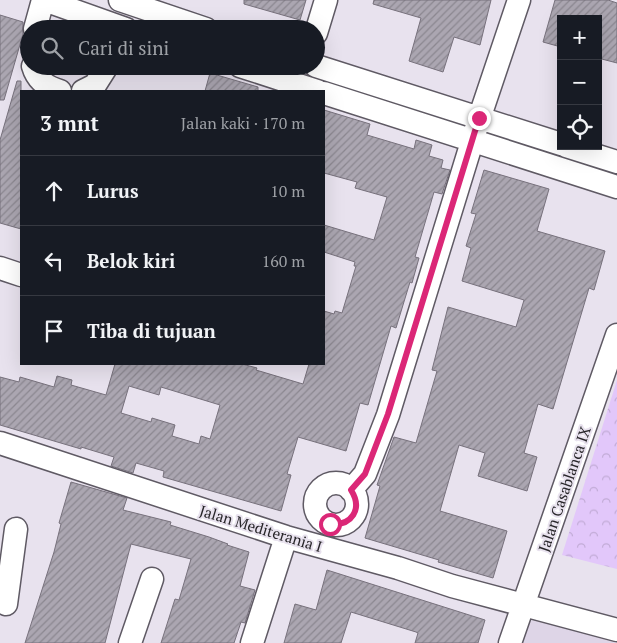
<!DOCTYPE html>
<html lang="id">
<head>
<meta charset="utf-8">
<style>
  body { margin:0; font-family:"PT Serif",serif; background:#20242c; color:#f1f3f6 }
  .controls { position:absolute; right:15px; top:15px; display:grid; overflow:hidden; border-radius:0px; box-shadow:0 5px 20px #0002 }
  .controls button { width:45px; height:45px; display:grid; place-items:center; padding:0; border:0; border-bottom:1px solid #363941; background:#171b24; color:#f1f3f6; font:25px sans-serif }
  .stop { position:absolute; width:15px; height:15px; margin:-11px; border:4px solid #db2777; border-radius:50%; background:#fff }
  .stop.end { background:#db2777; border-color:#fff; box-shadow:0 1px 5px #0008 }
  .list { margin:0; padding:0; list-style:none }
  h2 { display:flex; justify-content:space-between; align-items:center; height:65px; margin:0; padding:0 20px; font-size:21px }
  h2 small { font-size:16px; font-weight:400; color:#9ea1a6 }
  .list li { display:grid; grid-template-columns:32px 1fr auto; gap:15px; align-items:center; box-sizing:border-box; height:70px; padding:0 20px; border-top:1px solid #363941 }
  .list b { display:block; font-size:19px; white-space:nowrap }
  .list em { font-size:16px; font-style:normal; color:#9ea1a6 }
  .icon { flex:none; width:28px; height:28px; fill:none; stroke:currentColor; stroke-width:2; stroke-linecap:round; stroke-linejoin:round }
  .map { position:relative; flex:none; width:617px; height:643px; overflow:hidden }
  .search { position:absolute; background:#171b24; box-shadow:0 5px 20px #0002; left:20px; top:20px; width:305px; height:55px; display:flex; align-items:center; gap:12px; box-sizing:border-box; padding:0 18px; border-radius:28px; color:#9ea1a6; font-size:19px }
  .panel { position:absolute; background:#171b24; box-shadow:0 5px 20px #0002; left:20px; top:90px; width:305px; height:275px; border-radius:0px }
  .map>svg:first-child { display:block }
</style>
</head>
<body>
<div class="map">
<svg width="617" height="643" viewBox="0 0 617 643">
  <defs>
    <pattern id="park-crowns" width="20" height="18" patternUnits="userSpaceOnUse" patternTransform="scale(1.25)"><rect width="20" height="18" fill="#e2c7fa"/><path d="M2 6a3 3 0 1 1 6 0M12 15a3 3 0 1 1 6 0" fill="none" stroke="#c2abd6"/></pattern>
    <pattern id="building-hatch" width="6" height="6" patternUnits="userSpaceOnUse" patternTransform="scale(1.25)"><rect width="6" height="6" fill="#aba6b1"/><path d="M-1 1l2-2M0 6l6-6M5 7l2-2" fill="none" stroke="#8b8790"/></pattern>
  </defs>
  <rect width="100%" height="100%" fill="#e8e2ee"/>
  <path fill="#ded5e7" d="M529,620L549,624L617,643H522Z"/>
  <path fill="url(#park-crowns)" d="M617,380V569L562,555Z"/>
  <path fill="url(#building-hatch)" stroke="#77717c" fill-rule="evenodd" d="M244,0H306L300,20L244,4Z
    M374,0H491L480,45L454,37L443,72L409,61L421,18L373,4Z
    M555,0H608L617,3V63L598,58V19H561V47L543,42Z
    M0,15L23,22V34L4,100H0Z
    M210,73L258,87V91H205Z
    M17,81H21V229L0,223V140Z
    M324,110L370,124L367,135L414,149L416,140L432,145L429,156L443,160L441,168L450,170L442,194L434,192L415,257L419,258L412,283L410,282L396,328L391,326L368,405L360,403L346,451L298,437L287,474L291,475L281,511L163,477L164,471L136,463L133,473L111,466L114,457L81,447V449L0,425V377L19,382L20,377L54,387L57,376L72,380L71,385L106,395L115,364H242L257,368L256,370L303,384L309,364H324V311L334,314L335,311L342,313L356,266H354L355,262L324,252V225L374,240L387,197L355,188L357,182L324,173ZM129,386L159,395L161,387L220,405L210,439L201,436L199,444L172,436L175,425L152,418L151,422L121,413Z
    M484,170L549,189L537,231L605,251L594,290L589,288L553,409L538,404L524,453L537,457L527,491L478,476L485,453L459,445L440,511L507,531L493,578L438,562L439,560L365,538L380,486L377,485L394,437L416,443L437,371L432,370L448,307L516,327L524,300L462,281L471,248L466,246L476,214L471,213Z
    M71,482L127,498L123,510L171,522L170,525L209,537L228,544L227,545L249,552L240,586L255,590L245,623L241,622L234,643H161L175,599L179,600L191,559L131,544L105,643H25L54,552L61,524L59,523Z
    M327,570L485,620L478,643H415L418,633L416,632L351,612L341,643H284L295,604L316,610Z"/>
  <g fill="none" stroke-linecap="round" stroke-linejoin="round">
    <g stroke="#5f5a64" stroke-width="25">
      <path id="minor" d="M44,0L126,29
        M120,0L206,29
        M35,29L43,0
        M316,33L326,0
        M33,66C37,80 46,87 60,91
        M240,66L317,91
        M316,66L561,144
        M83,91L95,85L107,66
        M324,93L617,187
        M566,146L617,162
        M0,268L21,275
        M0,443L286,537L398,568L452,586L617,630
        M315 504a21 21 0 1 1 42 0a21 21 0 1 1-42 0Z
        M351,490L365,474L388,415L479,119L519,0
        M6,604L16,529
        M130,643L152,579
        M252,643L286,537
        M510,643L617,335"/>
    </g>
    <use href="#minor" stroke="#fff" stroke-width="22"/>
  </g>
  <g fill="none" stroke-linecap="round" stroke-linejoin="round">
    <path stroke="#db2777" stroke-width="6" d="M330,524C352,526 363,509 351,490L365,474L388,414L479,118"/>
  </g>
  <g text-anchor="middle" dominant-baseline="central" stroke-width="4" stroke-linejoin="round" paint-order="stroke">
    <g font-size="15" fill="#28262a" stroke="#e8e2ee">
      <text transform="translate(564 489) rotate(-71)">Jalan Casablanca IX</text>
      <text transform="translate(261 528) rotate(17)">Jalan Mediterania I</text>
    </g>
  </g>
</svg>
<div class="controls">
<button>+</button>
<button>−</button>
<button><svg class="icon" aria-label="locate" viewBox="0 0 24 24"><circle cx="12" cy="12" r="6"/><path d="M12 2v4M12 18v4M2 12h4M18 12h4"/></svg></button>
</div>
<div class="stop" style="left:330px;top:524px"></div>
<div class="stop end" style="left:479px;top:118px"></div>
<div class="search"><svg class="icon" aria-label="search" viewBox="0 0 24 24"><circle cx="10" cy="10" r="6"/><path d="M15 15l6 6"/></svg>Cari di sini</div>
<section class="panel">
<h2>3 mnt<small>Jalan kaki · 170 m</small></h2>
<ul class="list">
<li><svg class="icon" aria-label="ahead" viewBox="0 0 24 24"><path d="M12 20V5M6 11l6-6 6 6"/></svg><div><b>Lurus</b></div><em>10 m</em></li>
<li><svg class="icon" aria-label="left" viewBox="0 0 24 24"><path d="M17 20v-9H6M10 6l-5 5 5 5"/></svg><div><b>Belok kiri</b></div><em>160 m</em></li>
<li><svg class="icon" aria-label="arrive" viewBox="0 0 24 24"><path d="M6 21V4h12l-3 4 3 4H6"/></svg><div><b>Tiba di tujuan</b></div></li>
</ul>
</section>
</div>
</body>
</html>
